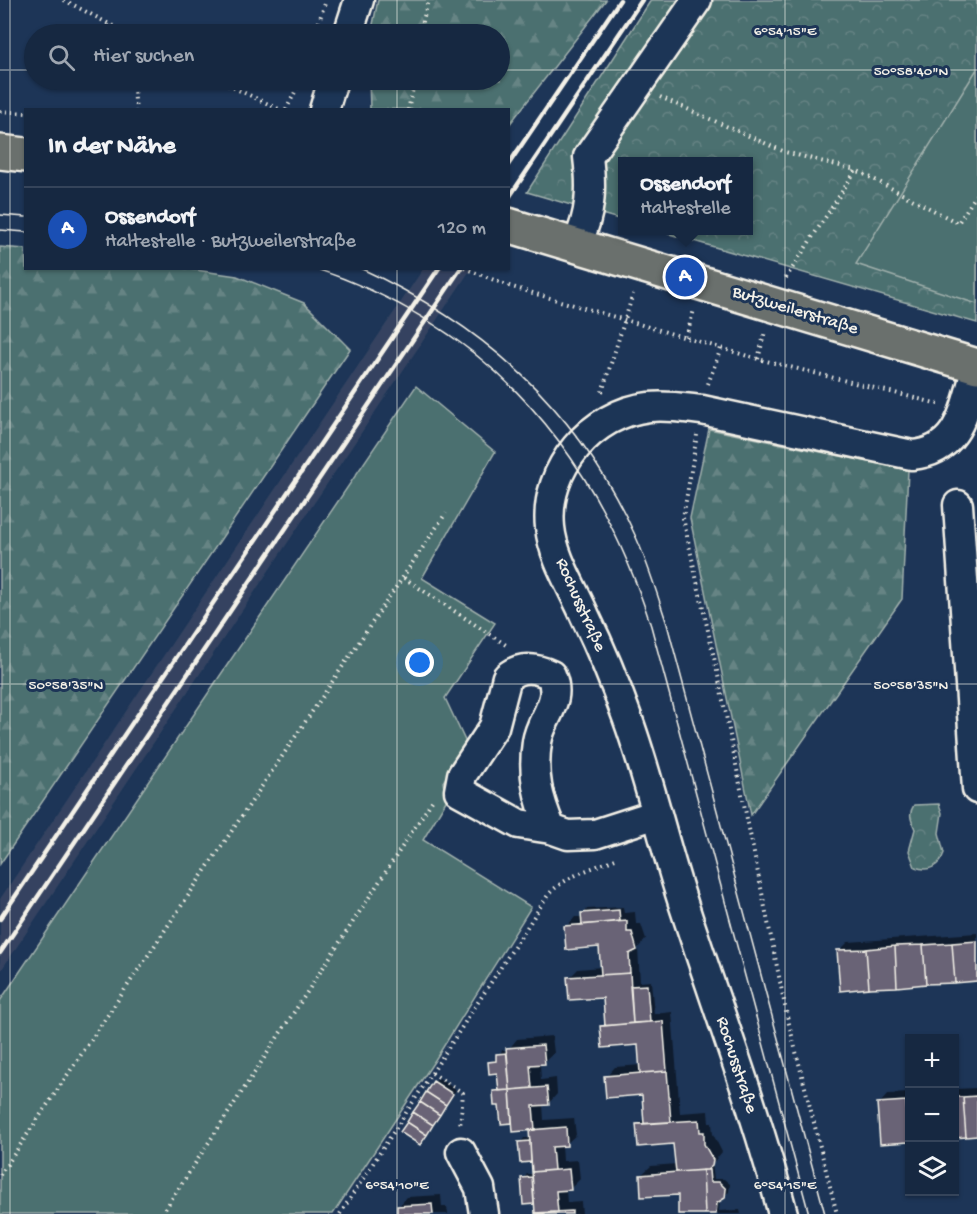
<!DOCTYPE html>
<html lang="de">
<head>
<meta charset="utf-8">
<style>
  body { margin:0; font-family:"Gochi Hand",sans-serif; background:#23344c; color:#f1f3f6 }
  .controls { position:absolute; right:18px; bottom:18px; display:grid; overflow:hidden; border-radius:0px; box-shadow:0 2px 4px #0004 }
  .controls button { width:54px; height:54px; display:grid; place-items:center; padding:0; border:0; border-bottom:2px solid #35445a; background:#162841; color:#f1f3f6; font:30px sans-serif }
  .you { position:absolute; left:420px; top:663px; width:21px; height:21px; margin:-15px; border:4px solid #fff; border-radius:50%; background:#1a73e8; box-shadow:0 0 0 9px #1a73e833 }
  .badge { display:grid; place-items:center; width:39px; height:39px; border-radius:50%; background:#ffd166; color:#fff; font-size:20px; font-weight:700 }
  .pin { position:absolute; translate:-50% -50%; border:3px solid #fff; box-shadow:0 2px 6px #0006 }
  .popup { position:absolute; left:618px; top:157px; width:135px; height:78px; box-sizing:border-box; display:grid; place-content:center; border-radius:0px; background:#162841; filter:drop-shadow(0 2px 4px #0005); font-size:20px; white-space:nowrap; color:#9ea6b1 }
  .popup b { font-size:22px; color:#f1f3f6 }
  .popup::after { content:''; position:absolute; left:50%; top:100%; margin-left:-12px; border:12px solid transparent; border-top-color:#162841 }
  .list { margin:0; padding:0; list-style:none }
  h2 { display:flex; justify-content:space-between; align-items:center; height:78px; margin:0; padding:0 24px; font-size:26px }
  h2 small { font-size:20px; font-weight:400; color:#9ea6b1 }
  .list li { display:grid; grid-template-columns:39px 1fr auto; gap:18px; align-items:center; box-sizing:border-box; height:84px; padding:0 24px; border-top:2px solid #35445a }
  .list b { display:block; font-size:22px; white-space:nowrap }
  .list p { margin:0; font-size:20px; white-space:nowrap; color:#9ea6b1 }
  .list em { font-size:20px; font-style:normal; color:#9ea6b1 }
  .icon { flex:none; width:33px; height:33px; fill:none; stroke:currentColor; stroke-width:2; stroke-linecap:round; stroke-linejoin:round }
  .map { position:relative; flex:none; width:977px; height:1214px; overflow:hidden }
  .search { position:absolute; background:#162841; box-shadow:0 2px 4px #0004; left:24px; top:24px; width:486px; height:66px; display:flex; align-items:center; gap:15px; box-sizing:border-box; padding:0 21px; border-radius:33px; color:#9ea6b1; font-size:22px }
  .panel { position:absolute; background:#162841; box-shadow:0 2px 4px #0004; left:24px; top:108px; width:486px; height:162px; border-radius:0px }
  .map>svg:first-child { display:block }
</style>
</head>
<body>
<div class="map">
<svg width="977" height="1214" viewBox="0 0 977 1214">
  <defs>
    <pattern id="forest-firs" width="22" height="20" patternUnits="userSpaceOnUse" patternTransform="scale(1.5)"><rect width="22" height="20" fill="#4c6f70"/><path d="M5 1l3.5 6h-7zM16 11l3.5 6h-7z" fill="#668484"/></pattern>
    <pattern id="park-crowns" width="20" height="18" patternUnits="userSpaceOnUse" patternTransform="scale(1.5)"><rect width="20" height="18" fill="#4c6f70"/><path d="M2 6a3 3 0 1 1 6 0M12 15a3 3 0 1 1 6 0" fill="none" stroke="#668484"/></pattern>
  </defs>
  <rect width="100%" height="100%" fill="#1d3557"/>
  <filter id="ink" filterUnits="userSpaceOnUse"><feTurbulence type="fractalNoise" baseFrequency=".0167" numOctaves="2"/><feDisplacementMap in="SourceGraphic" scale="12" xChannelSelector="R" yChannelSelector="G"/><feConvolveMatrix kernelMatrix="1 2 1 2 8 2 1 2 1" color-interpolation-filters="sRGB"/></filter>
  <g filter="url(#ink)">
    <path fill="#344360" d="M423,269H471L0,972V899Z"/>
    <path fill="url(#forest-firs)" stroke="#a0b0ac" stroke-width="1.5" d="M378,0H606L509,125L508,110L370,109L369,80H500V34H371Z
      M0,247L25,249L26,268H182L237,276L304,303L350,349L0,864Z
      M709,429L908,470L902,599L751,815L690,518Z"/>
    <path fill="url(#park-crowns)" stroke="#a0b0ac" stroke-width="1.5" d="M651,0H977V323L659,231L748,230V162H622V220L527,192Z
      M939,804L942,813L939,833L944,853C939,867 929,872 915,867L909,851L915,829C911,820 908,814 914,805Z"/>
    <path fill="#4c6f70" stroke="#a0b0ac" stroke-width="1.5" d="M977,69V304L856,264Z
      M416,386L495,452L422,578L495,623L445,698L467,745L443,782L446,801L423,840L531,907L435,1060L333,1214H0V1001Z"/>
    <path fill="#0007" d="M623,907L624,913L635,912L636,924H641L646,939L638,948L640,982L651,981L654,1014L672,1012L680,1113L708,1111L709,1123H712L713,1134L722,1152L712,1164L714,1179H724L730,1184L729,1192L720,1199L719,1211L740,1210L741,1214H680L679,1193L641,1175L651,1166L677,1164L674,1143L637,1125L645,1118L643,1094L606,1077L615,1067L641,1065L639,1044L602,1027L607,1022L605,996L569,978L578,969L602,967L600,946L566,927L575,917H583L587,909Z
      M977,933V980L839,951L848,942Z
      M552,1036L554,1053L544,1062L540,1063L541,1080L556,1078L557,1094L548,1104H543L544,1120L574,1118L576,1135L566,1144H562L563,1161L578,1160L580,1179L570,1189H566L567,1203L581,1202L582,1214H537L536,1200L534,1203L523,1179L527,1174H534L533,1159L531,1161L520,1143L524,1138H531L530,1129L514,1120L512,1122L494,1092L500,1088L499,1072L490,1062L498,1058L502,1050H508L517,1039Z
      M439,1078L456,1090L424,1139L434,1082Z
      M977,1088V1135L954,1137V1089Z
      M910,1093V1140L879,1104L888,1094Z
      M441,1195L442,1207H447L448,1214H399L398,1207L407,1197Z"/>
    <path fill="#696476" stroke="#f4f1e8" stroke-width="1.5" d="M619,910L620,921L582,925L581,913Z
      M627,921V932H632L637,950L629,954L630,973L601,975L599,947L566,950L564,926Z
      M977,941V981L955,983L952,943Z
      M952,943L955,983L926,984L923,945Z
      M923,945L926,984L897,987L895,946Z
      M895,946L897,987L869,988L866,949Z
      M866,949L869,988L840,991L837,950Z
      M630,973L633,1023L605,1026L603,998L569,1000L567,977Z
      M647,985L650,1022L633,1023L630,986Z
      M663,1021L667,1071L640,1073L638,1045L602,1048L600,1026Z
      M543,1045L545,1064L530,1065L532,1088L510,1090L506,1048Z
      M507,1053L510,1090L499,1091L497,1073L489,1074L488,1062L496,1061V1054Z
      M667,1071L671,1122L644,1124L642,1095L606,1098L604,1076Z
      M433,1081L453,1094L446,1105L426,1092Z
      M547,1087L549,1105L533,1106L535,1130L513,1132L510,1090Z
      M510,1090L512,1123L501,1124L499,1106H494L493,1091Z
      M426,1092L446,1105L440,1115L420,1102Z
      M977,1096V1136L966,1137L963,1097Z
      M954,1097H963L966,1137L954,1138Z
      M906,1101L909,1142L880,1144L877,1103Z
      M906,1101H910V1142H909Z
      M420,1102L440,1115L433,1125L413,1112Z
      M413,1112L433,1125L427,1135L407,1122Z
      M699,1120L700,1132H704V1144L713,1160L712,1166L707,1170L676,1172L673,1144L638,1147L636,1124Z
      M407,1122L427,1135L420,1145L400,1132Z
      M566,1127L567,1146L552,1147L554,1170L532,1172L529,1130Z
      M530,1141L531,1162L520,1163L518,1142Z
      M569,1169L571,1190L556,1191L558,1212L535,1213L532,1172Z
      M703,1170H709L710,1182H719L726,1189L725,1198L717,1203L716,1214H705Z
      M703,1170L705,1214H678V1195L641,1197L640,1175Z
      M532,1177L534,1204L523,1205L521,1178Z
      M432,1204L433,1214H397V1206Z
      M572,1211V1214H535V1213Z"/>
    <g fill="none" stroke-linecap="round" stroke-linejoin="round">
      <g stroke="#f4f1e8" stroke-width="33">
        <path id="minor" d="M348,34L359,0
          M324,110L333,80
          M577,244C591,214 592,189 588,157L697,0
          M958,505L977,789
          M551,829C538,798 532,776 537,742C541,716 563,703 551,675C536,668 521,665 507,677L494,727L462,775L459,791L519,824L551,829L568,835L595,834L657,814
          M461,1152L480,1188L484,1214
          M783,1214C756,1111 718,1010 685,909C664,846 650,780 627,717C615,683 601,649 585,616C573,588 553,558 550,527C544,469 592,413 649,407C667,405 684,408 702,410L912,455C961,451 964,408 977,368"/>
      </g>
      <g stroke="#f4f1e8" stroke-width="38">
        <path id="major" d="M0,152L26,155
          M508,225L977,366"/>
      </g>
      <path stroke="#f4f1e8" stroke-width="4" stroke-dasharray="1.5 4.5" stroke-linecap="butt" d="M64,0L128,34
        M107,25L113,34
        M315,34L326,0
        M420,34L428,0
        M133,80L136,110
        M217,80L281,110
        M660,97L785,152L856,170
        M286,110L301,80
        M408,110L415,80
        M0,111L26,113
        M464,268L509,286L758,359L939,404
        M786,278L856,170L958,223L977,194
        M686,337L694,310
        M758,359L765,332
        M708,384L721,348
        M602,392L633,294
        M697,435L683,518L717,671L787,1016L837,1214
        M404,578L506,645
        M432,1073L463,1093L460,1127
        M0,1175L446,513
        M162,1214L434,798
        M340,1214L548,895C566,875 594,868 618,858"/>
      <use href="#minor" stroke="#1d3557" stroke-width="28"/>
      <use href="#major" stroke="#6b706d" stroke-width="33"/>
      <path stroke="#f4f1e8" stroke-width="1.5" d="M0,215L26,217
        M0,230L26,232
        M314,268C490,326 596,452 651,626L809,1214
        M360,268C484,325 578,409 635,535C648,563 657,594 667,624L825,1214"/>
      <path stroke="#f4f1e8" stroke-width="4.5" d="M508,165L620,0
        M508,199L642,0
        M0,919L439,268
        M0,953L461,268"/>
    </g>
  </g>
  <path fill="none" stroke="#f4f1e8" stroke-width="1.5" stroke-opacity="0.45" d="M10,0V1214M397,0V34M785,0V1214M0,70H34M500,70H977M397,80V110M397,268V1214M0,684H977"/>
  <g text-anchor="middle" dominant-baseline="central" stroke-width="6" stroke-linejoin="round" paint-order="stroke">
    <g font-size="18" fill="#f4f1e8" stroke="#1d3557">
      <text transform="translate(795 311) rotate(17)">Butzweilerstraße</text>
      <text transform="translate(580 605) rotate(66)">Rochusstraße</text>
      <text transform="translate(736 1065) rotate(72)">Rochusstraße</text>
    </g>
  </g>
  <g font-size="15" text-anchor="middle" fill="#f4f1e8" stroke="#1d3557" stroke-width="6" stroke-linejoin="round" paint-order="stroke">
    <text x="785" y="35">6°54'15"E</text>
    <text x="911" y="75">50°58'40"N</text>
    <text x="66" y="689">50°58'35"N</text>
    <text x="911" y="689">50°58'35"N</text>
    <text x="397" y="1189">6°54'10"E</text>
    <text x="785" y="1189">6°54'15"E</text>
  </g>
</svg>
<div class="controls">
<button>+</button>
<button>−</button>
<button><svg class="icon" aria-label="layers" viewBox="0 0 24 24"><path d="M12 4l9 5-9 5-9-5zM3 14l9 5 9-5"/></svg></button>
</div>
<div class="you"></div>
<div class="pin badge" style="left:685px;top:277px;background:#1a4fb4">A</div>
<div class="popup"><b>Ossendorf</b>Haltestelle</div>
<div class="search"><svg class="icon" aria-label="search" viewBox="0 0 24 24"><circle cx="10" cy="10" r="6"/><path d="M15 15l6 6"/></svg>Hier suchen</div>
<section class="panel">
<h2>In der Nähe<small></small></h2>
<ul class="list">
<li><span class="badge" style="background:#1a4fb4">A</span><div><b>Ossendorf</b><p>Haltestelle · Butzweilerstraße</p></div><em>120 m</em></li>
</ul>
</section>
</div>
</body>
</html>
